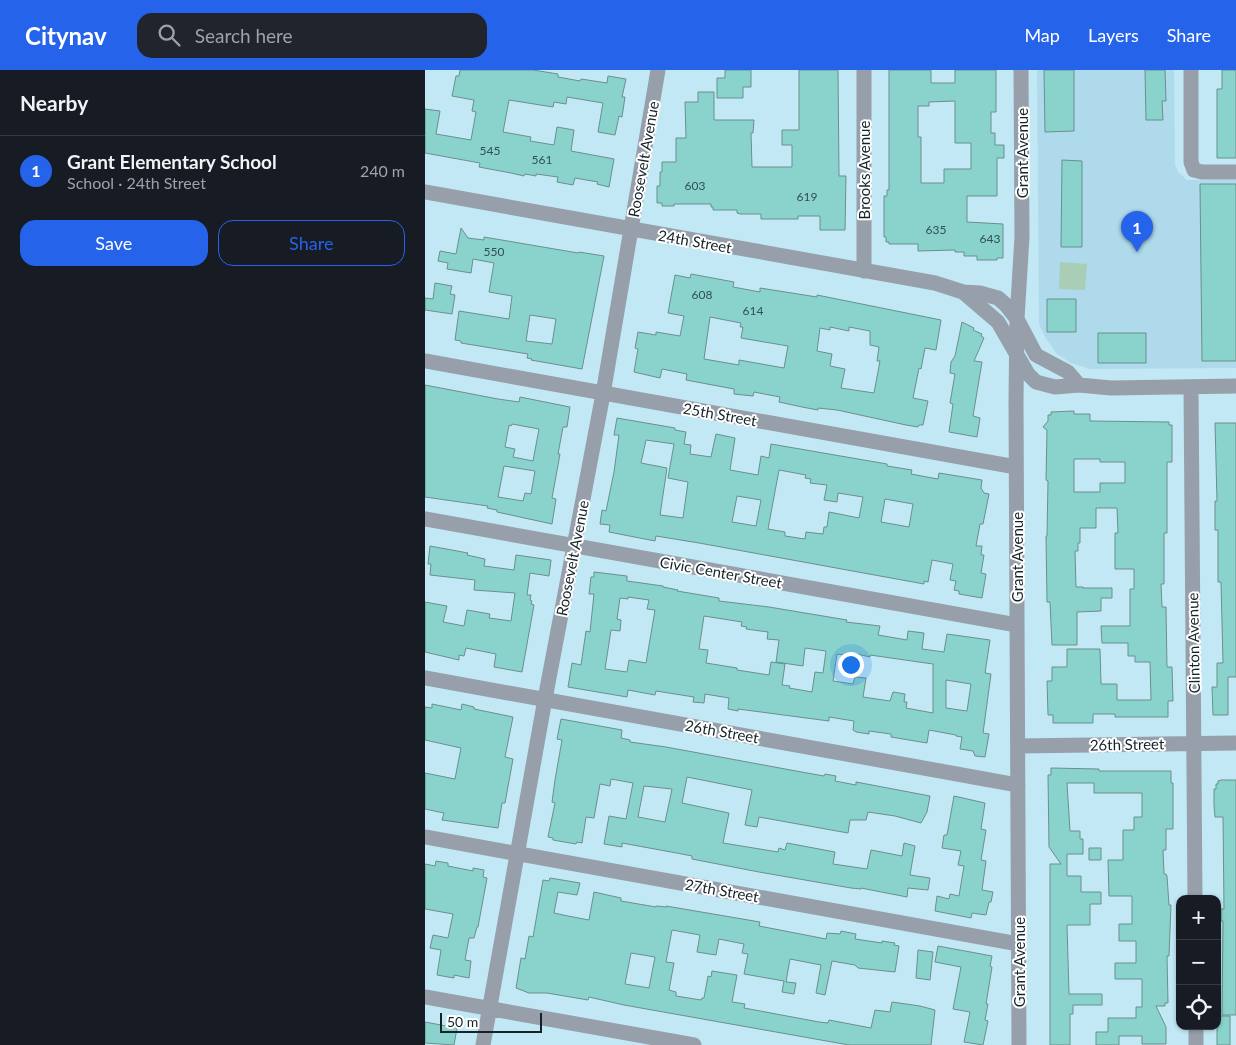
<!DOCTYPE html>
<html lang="en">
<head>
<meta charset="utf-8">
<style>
  body { margin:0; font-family:Lato,sans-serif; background:#20242c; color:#f1f3f6 }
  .controls { position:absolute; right:15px; bottom:15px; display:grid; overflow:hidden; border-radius:10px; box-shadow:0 1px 4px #0004 }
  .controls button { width:45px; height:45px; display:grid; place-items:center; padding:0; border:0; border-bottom:1px solid #363941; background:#171b24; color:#f1f3f6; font:25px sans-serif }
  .scale { position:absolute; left:15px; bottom:12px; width:102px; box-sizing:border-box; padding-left:5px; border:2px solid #152328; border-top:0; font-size:14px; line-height:18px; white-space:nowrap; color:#152328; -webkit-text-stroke:4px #fff; paint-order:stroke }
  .you { position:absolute; left:425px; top:594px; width:18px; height:18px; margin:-12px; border:4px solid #fff; border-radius:50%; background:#1a73e8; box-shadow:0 0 0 8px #1a73e833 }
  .badge { display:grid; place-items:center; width:32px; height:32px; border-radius:50%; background:#2563eb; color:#fff; font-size:16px; font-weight:700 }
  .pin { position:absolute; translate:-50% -41px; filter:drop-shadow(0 1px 2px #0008) }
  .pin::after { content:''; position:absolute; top:26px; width:18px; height:15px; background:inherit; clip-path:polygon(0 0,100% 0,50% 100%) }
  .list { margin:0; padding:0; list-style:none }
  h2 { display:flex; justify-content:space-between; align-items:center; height:65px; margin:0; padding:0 20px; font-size:21px }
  h2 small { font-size:16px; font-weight:400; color:#9ea1a6 }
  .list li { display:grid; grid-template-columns:32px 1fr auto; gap:15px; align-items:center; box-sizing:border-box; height:70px; padding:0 20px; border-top:1px solid #363941 }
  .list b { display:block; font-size:19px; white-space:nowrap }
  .list p { margin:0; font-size:16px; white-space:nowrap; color:#9ea1a6 }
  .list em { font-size:16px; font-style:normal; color:#9ea1a6 }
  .actions { display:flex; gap:10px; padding:15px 20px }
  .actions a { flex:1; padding:11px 0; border:1px solid #2563eb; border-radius:15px; text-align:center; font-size:18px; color:#2563eb }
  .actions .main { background:#2563eb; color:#fff }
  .icon { flex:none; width:28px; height:28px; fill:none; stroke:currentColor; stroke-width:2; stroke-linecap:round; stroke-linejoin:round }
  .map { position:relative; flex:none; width:811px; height:975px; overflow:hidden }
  header { display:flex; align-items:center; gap:30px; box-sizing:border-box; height:70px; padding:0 25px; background:#2563eb; color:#fff }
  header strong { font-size:24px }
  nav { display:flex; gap:28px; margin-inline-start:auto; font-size:18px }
  .search { width:350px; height:45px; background:#20242c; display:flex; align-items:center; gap:12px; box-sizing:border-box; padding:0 18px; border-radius:15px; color:#9ea1a6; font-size:19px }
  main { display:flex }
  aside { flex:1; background:#171b24 }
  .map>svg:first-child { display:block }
</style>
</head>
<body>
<header>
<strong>Citynav</strong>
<div class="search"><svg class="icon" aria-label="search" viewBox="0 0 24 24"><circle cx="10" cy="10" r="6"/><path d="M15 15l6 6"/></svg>Search here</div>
<nav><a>Map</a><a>Layers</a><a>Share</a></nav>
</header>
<main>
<aside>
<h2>Nearby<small></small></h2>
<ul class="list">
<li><span class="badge">1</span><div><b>Grant Elementary School</b><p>School · 24th Street</p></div><em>240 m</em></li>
</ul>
<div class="actions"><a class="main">Save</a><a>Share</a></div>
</aside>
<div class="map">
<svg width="811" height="975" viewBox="0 0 811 975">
  <rect width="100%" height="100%" fill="#c2e8f5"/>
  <path fill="#aedaeb" d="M612,0H749L750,95L754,103L762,110H811V298L665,299L646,293L632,284L620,267L614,254Z"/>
  <path fill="#aacdb6" d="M635,192L662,194L660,220L634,219Z"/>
  <path fill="#8ad3cc" stroke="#69908c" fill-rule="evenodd" d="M35,0H108L133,4V7L155,11L156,9L182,13L183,6L201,9L197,27H200L197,47L194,46L190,65L173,62L178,33L142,27L141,34L129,32L128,37L84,30L78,62L106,67L105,71L129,75L132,57L149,60L146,81L189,89L184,117L172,114L173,112L150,108L148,115L132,112L133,107L111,104V106L100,104L99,106L86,103L54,97L55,93L0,83V39L15,41L11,64L46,70L51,42L47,41L49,30L27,26L31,6H34Z
    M300,0H326V17H318V28H292V8H300Z
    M374,0H413L414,106H421L420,160H395V146H373V149H336V144H315L312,143V140H288V137H286V134H249V136H237V133H232V116H235V102H237V92H251V68H261L260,32H273V22H289V50H329L328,63H326L327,97H367V75H357V60H374Z
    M464,0H506V13H530V0H571V42H566V63H570V75H579V88H572V126H542V152L578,154V188H572V190H552V186H539V182H530V180L493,181V174H464V172H461V167H459V126H462V120H464ZM530,31V73H546V99H519V113H496V67H493V36H504V32Z
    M619,0H649V61L620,62Z
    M720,0H740L741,31H737L738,50H721Z
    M797,0H811V88H792V19H797Z
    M637,90L657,91V177H636Z
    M775,114H811V291H777Z
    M36,158L43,168L59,170V167L153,183L154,182L179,186L157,299L106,290L107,289L102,288L103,284L36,273V271L30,270L34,241L84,249L87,226L64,222L69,193L48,189L46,203L22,199L23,193L13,191L15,181L31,184ZM105,245L131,249L127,274L101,271Z
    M266,204L309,212L308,217L335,222V218L392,227V225L516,250L511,280L500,278L496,299L494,298L488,328L503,331L498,355H494L493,357L481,355L412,340L393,338V340L377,337L354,332L355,327L329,322L328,326L309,324V319L261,310L262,304L237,299L235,308L209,302L213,279L210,278L213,262L231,265V262L255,266L259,246L243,243L250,205L265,208ZM285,247L316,253L315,257H318L316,268L363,276L359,298L314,290V295L279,289ZM405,257L424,261V257L445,261V275L454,277L452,291H455L449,323L416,318L420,299L405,296L407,284L392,281L395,258L405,260Z
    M10,213L27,216L25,224L30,225L27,244L0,240V228L8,229Z
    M622,229H651V262H622Z
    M537,252L549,258L548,260L557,264L556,266L559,268L549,291L557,292L548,346L555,348L552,367L524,362L528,334L525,333L530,304L525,303L526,292L530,286Z
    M673,263H721V293H673Z
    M0,315L73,329L94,332L95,327L145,337L142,357H138L133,384H135L127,428L131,429L127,454L72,442V440L62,438L63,436L0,427ZM87,354L114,359L108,391L88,387L90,379L80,377L84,355L86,356ZM79,396L110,401L106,424L100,423L98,431L73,427Z
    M649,341V344H665V351L744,352V355H747V392H742V463H739V514H736L737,537H741L742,597H747L748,631H743V647H690V644H668V653H628V645H623L622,611H627V597H642V579H675L676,614H692V630H726L725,592H710V586H703V573H677L676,556H705V519H709V499H690V463H693L692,438H671V458H655V473H653V481H650L651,517H658V518H687V528H676V541L652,542V575H627L625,532H622L621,466H622L623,411L621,410L622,360L618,357L623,351V345H626V342ZM649,389H675V392H700V413H675V422H649Z
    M192,348L250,358V360L261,362L259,374L266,375L265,384L286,387L291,364L310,368L305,400L333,405L336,386L344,388L346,374L462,394V396L487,400L486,404L513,409L514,403L557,410L556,418L559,423L564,424L558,454H555L551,476H557L556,485H559L556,503L561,504L557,528L534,524V521L529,520L531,511L525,510L528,494L507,490L503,512L499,511V514L274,473L231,466L230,471L184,462L185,455L175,454L177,440L181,441L189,402L194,365H189ZM221,370L249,374L243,408L263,412L258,448L235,445L242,398L216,393ZM354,400L381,405L380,408L386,409L385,413L402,415L399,430L412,432L413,423L438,427L434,448L404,442L402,457H399L398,464L381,462L380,469L360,466V462L343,459ZM312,426L336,430L331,456L307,452ZM460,429L488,434L484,457L456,452Z
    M790,353H811V607H803V645H788L787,617H792V593H798L796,512H793V460H790V431H792Z
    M5,476L43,483L42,485L60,489L59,496L89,500L91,485L126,490L124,506L105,503L102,525H106L105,530L107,531L106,534L109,535L97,602L69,597L71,584L41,578L39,586L34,585V590L0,582V532L22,536L18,552L39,556L42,540L65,544L64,548L86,551L90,523L49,520L50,510L5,505L6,494H3Z
    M169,502L202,506V511L238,516V517L253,520L252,521L294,528V531L344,537L422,550L421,552L455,556L453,565L482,570L483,561L499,563L497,579L519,582L522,564L565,570L560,603L566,604L558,663L564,664L560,687L550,686L548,681L535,679L537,667L531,666V665L504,660L502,673L466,667V664L444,661V664L431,662L428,660L429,651L404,647V651L313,639V641L303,639L304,628L280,624L279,633L268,632L269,627L231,621L230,625L203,620L202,627L143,617L147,593L156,595L161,561L165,562L169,524H164L166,507H169ZM203,527L224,530L222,539L230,540L221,593L204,590L202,602L180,599L186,560L195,561L196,550L192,549L195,528L203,529ZM279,546L317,552L316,556L322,557L321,559L343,562L342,569L354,570L351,592L378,596L380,578L401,581L398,603L390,602L387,622L364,618L365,616L357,615L360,594L346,592L344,605L312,600V598L281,593L283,580L274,579ZM412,584L431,587L432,584L445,587V585L508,594V643L481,638L482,632H479L480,624L468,622L465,631L438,627L441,608L430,607L428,614L408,611ZM521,610L546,614L542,641L521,638Z
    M7,634L36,640L37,634L49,637V639L88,647L80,687L88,689L80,733H77L73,758L17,750L19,743L0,739V703L30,709L36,678L0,670V637L7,638Z
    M136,649L197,660L196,668L205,670V672L241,677L371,701L399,706L400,704L411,706L410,711L431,715V712L505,726L502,742L496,753L470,746L443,742L441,750H425L423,763L334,747L332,757L320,755L327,720L262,707L257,733L304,743L298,773L353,782L354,778L360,780L362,773L410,782L408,794L442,799L446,780L477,786L479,773L490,776L485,805L505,808L503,820L483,818L482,827L436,818V819L426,818L334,802L267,789V786L257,784L197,773V777L179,774L184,746L201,749L208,713L186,709L185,716L175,714L169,748L161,747L157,773L152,772L151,774L128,770V768L123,767L130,733L127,732L130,710L137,670L132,669ZM219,716L247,719L240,752L213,747Z
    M626,698L674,699V701H746V713H748V759H741V780H738L739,804H741L742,806L744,835H746L744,886H742L743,933H740V936H731L741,957V974H717V966H694V975H671V962H683V948H711V937H717V909H690V893H711V871H694V854H707V826H684L683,790H698V760H709V747H717V723H669V713H642L645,761H655V769H658V784H642V806H656V822H676V834H665V855H642L644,924H677V935H648V944H645V975H625V794H636L624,777L623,705H626Z
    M796,710H811V945H797L798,851H796V839H799L798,747H790L789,735V719H791V714H793V711Z
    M529,726L560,733L556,759L561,760L556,790L561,791L557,820L568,822L566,832H564L561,845L547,843L546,848L510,841L512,826L524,829L525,824L534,826L539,796L533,795L536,781L517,778L519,765H522Z
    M664,778H676V790H664Z
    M11,791L23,793V796L48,801V798L59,800L58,807L62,808L53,857H52L49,868H44L40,890L46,891L44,908L29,905V908L12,905L16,880L5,878L8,865L23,868L28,844L0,839V794L10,796Z
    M125,808L155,813L152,825L133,822L129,843L143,846L164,850L169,822L196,828V831L231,837V836L241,837V836L335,852L334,856L401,869L402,863L415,864L416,861L431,864L430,869L457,873V871L470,873L469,875L474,876L470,902L433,898L430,895L407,891L400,925L391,923L396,895L365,889L361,912L371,913L369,924L357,922L359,911L319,904L323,884L317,883L319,874L294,869L291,885L272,882L275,865L247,860L241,892L249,893L244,920L251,922V926L276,930L277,928H279L283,906L286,907L287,901L312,905L307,932L320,934L319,938L394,952L403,953L404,950L446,958L450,940L465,942L467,932L495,936L510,940L506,975H424L199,935L164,927L163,930L122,923H104L91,918L96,888L100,889L104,866L108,867L118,810L124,811ZM206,883L230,887L224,918L200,914Z
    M513,876L567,886L565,896L567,897L561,934H563L560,950L563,951L558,975L539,972L545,942L528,939L536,897L510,892Z
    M493,880L508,882L505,910L491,908Z
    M792,946H805V975H792Z
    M0,952L32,958L29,975L0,973Z"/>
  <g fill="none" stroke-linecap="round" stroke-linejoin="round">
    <path stroke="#969faa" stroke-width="15" d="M439,0V201
      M766,0V92L769,100L777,102H811
      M0,122L510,213L538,222L555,223L573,228L581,235L592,249L611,285L643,302L654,315
      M538,222L573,252L603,304L611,312L630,317L654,315L686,318L811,316
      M0,291L591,397
      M766,317L770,829
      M0,449L592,555
      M0,608L593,715
      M593,676L811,673
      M0,767L594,874
      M0,927L269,975
      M771,956V975
      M58,975L120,629L178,324L233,0
      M594,975L591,331L592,249L597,167L596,0"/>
  </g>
  <g text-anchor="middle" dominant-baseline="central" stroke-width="4" stroke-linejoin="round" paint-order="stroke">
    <g font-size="12" fill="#324f51">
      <text x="65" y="80">545</text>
      <text x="117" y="89">561</text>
      <text x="270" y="115">603</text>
      <text x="382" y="126">619</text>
      <text x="511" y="159">635</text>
      <text x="565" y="168">643</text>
      <text x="69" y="181">550</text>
      <text x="277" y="224">608</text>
      <text x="328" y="240">614</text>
    </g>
    <g font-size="15" fill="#152328" stroke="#fff">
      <text transform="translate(597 83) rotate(-90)">Grant Avenue</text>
      <text transform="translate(218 89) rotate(-80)">Roosevelt Avenue</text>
      <text transform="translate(439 100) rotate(-90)">Brooks Avenue</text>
      <text transform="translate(270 171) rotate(10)">24th Street</text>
      <text transform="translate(295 344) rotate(10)">25th Street</text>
      <text transform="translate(592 487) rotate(-90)">Grant Avenue</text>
      <text transform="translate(147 488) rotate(-79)">Roosevelt Avenue</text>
      <text transform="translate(296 502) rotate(10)">Civic Center Street</text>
      <text transform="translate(768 573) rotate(-91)">Clinton Avenue</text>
      <text transform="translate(297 661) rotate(10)">26th Street</text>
      <text transform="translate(702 674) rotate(-1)">26th Street</text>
      <text transform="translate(297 820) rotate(10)">27th Street</text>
      <text transform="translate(594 892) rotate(-90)">Grant Avenue</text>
    </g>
  </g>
</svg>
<div class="controls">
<button>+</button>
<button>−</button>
<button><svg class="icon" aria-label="locate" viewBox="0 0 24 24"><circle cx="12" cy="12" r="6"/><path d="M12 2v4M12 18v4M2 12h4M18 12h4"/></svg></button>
</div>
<div class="scale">50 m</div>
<div class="you"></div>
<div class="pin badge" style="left:712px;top:182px">1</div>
</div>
</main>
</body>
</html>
